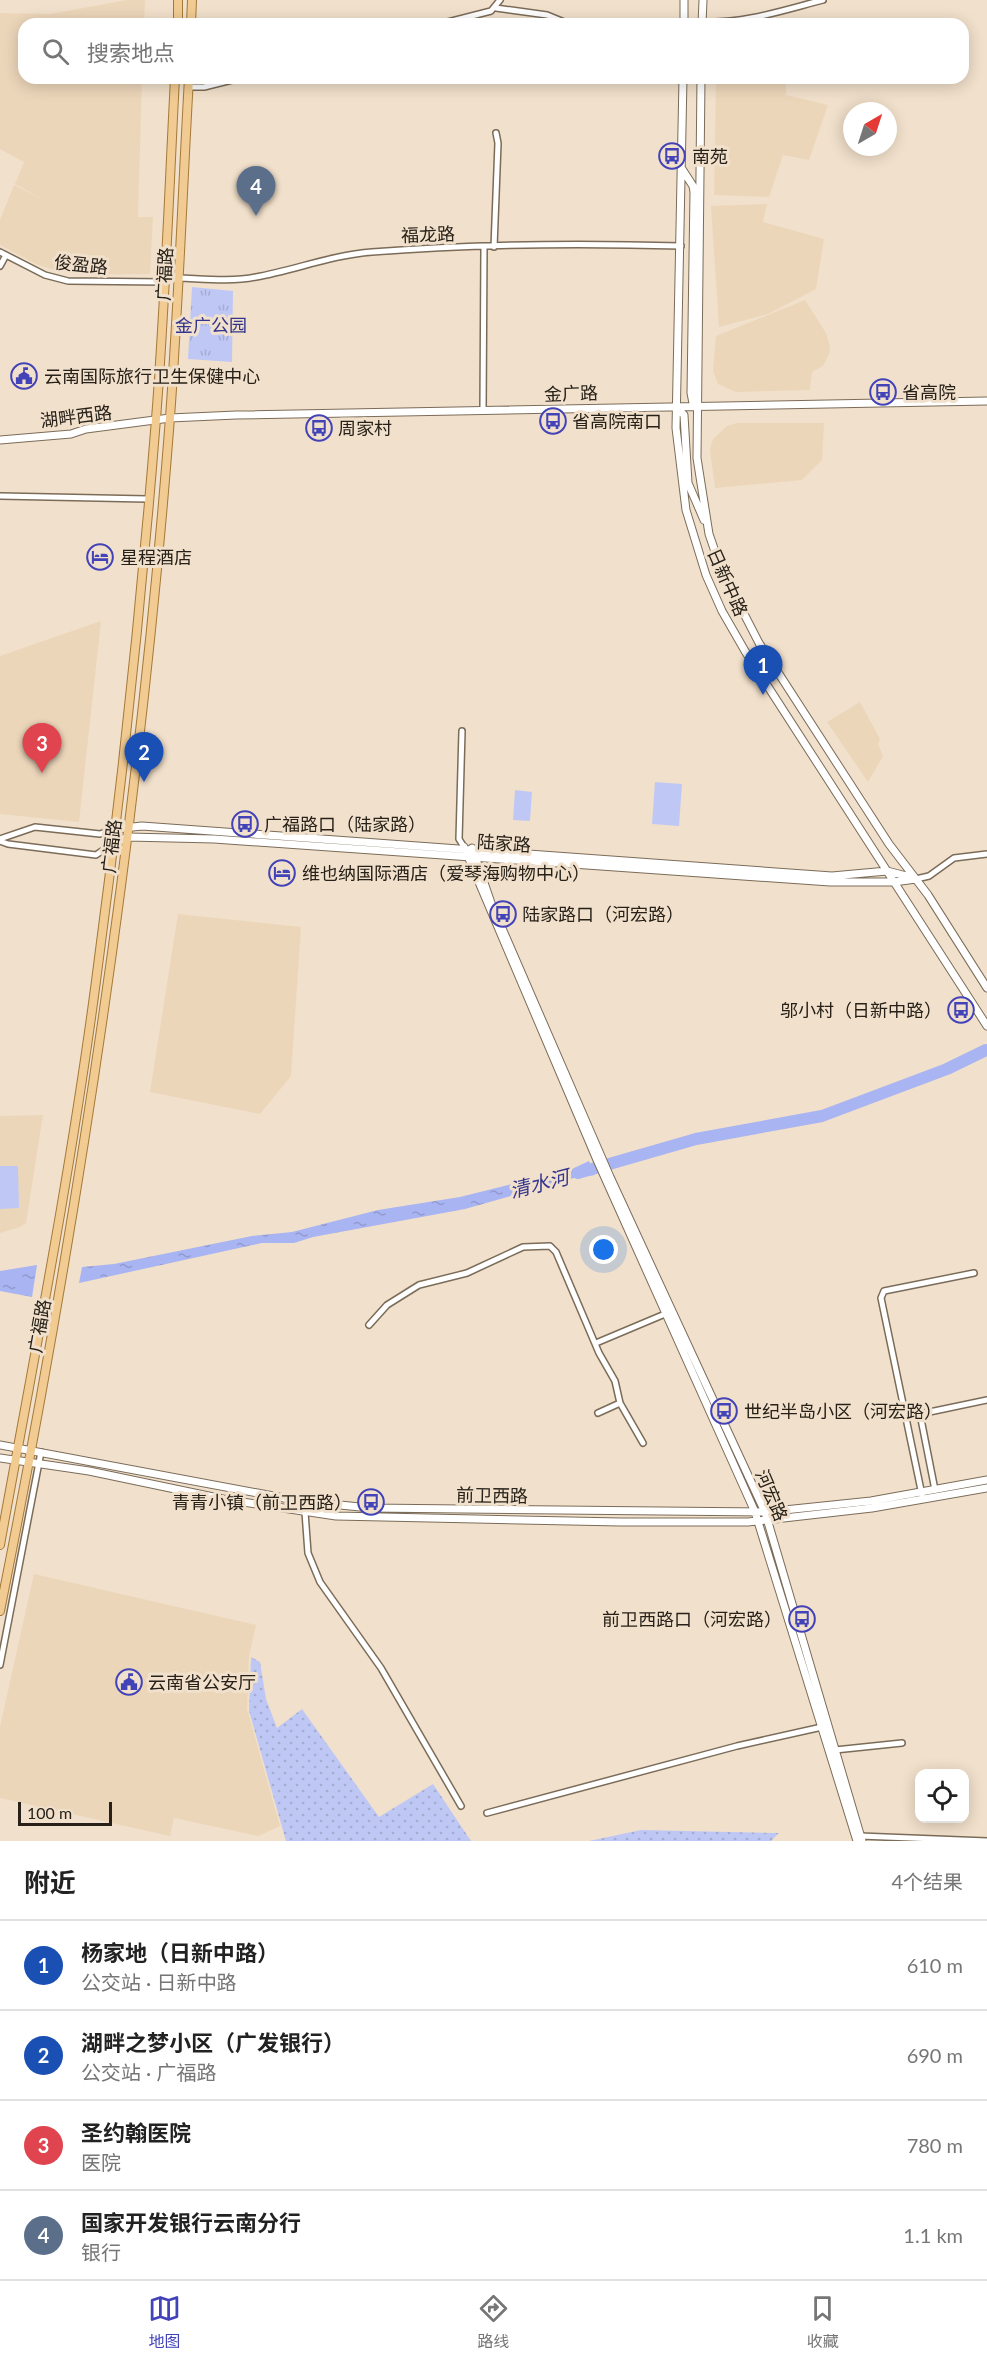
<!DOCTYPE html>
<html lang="zh">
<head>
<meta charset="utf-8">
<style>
  body { margin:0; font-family:Lato,"Noto Sans SC",sans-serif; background:#f6f6f6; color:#222 }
  .controls { position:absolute; right:18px; bottom:18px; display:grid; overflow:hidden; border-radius:12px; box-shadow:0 3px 15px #0003 }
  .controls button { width:54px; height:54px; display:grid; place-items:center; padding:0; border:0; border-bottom:2px solid #e0e0e0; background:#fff; color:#222; font:30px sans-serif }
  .compass { position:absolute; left:843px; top:102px; width:54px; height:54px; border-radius:50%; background:#fff; box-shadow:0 3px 15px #0003; rotate:39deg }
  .scale { position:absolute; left:18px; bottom:15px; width:94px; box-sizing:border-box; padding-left:6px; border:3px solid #272119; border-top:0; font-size:16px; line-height:21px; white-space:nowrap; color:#272119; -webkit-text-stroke:4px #f1e0cb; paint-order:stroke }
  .you { position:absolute; left:604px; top:1250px; width:21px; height:21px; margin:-15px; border:4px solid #fff; border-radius:50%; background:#1a73e8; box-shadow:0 0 0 9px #1a73e833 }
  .badge { display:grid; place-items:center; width:39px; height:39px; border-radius:50%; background:#4243b8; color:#fff; font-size:20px; font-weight:700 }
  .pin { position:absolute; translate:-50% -50px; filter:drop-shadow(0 2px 3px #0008) }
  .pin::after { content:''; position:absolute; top:32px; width:21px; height:18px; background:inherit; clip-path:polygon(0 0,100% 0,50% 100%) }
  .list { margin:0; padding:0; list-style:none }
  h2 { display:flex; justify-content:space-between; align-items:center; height:78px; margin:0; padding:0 24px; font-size:26px }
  h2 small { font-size:20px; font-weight:400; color:#767676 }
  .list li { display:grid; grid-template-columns:39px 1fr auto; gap:18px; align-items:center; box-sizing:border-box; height:90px; padding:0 24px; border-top:2px solid #e0e0e0 }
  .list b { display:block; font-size:22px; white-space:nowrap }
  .list p { margin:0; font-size:20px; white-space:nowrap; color:#767676 }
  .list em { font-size:20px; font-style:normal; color:#767676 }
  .icon { flex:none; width:33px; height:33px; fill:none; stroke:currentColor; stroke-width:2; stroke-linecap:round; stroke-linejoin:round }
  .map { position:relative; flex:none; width:987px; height:1841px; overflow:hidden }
  .search { position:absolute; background:#fff; box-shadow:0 3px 15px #0003; left:18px; right:18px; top:18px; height:66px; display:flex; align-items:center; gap:15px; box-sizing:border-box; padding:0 21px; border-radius:18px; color:#767676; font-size:22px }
  .sheet { height:438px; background:#fff }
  nav { display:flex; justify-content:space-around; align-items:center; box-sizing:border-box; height:84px; border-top:2px solid #e0e0e0; background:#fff; font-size:16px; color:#767676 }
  nav a { display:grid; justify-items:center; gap:3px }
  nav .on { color:#4243b8 }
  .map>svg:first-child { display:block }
</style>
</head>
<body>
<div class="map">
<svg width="987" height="1841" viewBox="0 0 987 1841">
  <defs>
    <pattern id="grass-dots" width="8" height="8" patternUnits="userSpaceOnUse" patternTransform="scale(1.5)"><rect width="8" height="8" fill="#bfc8f5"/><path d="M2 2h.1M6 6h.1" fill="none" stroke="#a4acd1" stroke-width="1.8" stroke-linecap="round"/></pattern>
    <pattern id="park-tufts" width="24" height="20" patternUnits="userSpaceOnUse" patternTransform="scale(1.5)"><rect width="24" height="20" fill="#bfc8f5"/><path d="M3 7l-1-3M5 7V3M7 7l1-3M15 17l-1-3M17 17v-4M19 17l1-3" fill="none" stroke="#a4acd1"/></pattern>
    <pattern id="water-ripples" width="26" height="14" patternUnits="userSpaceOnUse" patternTransform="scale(1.5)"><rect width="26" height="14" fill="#a9b4f2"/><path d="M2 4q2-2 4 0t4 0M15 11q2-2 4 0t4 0" fill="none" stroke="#919acf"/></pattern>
  </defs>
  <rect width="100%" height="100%" fill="#f1e0cb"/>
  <path fill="#ecd6ba" d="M127,0H145L144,24H24V78H142L138,217H153L150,274L79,275L62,272L38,265L0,245V220L14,185L47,202L15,184L24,162L0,149V13L50,14Z
    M716,78H786V95L828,105L809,160L783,155L769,197L714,195Z
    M767,204L763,222L824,239L816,289L768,314L719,327L711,206Z
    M805,300L826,333L830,347L829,354L823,366L812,372L810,390L736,392L718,384L713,371L716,336Z
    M737,423H824L822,460L802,480L715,488L710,450L713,439L727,426Z
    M101,621L79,822L0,814V656Z
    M860,702L880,739L878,744L883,756L868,782L827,722Z
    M178,914L301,927L291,1076L260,1114L150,1092Z
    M43,1115L26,1223L20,1227L0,1233V1116Z
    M34,1574L256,1625L249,1656L247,1709L280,1826L258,1836L174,1818L170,1836L0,1798V1727Z"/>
  <path fill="url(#grass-dots)" d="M251,1657L260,1662L266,1699L277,1728L302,1709L379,1817L433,1784L471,1841H286L249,1711Z
    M641,1830L779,1833L771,1841H589Z"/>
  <path fill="url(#park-tufts)" d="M192,287L233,291L232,362L188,359Z"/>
  <path fill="#bfc8f5" d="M655,782L682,784L679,826L652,824Z
    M515,790L532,792L530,821L513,820Z
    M0,1166H18L19,1208L0,1209Z"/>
  <path fill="url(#water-ripples)" d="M589,1161L595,1175L574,1178L465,1209L313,1237L294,1243H262L79,1283L82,1267L114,1264L252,1236L292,1232L378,1210L460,1197L572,1169Z
    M37,1265L32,1297L0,1291V1271Z"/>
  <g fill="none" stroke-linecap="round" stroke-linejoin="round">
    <path stroke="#a9b4f2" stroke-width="12" d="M578,1173L696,1139L822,1116L947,1069L986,1050"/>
    <g stroke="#7b6c59" stroke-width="8">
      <path id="street" d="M496,8L547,15L569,24
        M702,22C743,24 784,10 823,0
        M440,24L491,11L500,0
        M188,87H204L240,78
        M494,247L498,143L496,133
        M0,252L45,275L68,281L164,282
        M0,266L6,255
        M179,278C205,279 231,282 256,277C295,270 332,255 372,252C474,244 579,243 681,246
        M483,411L484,247
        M0,496L147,499
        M462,731L459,839L464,847
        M0,839L35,827L100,834L114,829
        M0,841L8,844L96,855L112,844
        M916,879L929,876L954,858L987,854
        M369,1325L387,1305L419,1285L467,1273L523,1247L550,1246L556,1252L599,1353L615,1381L620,1403L643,1443
        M596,1343L665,1314
        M598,1413L620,1403
        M935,1490L920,1414L987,1400
        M922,1495L881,1298L884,1291L974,1273
        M305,1512L308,1553L320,1582L381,1668L461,1806
        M0,1665L41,1452
        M835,1750L902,1743
        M487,1813L737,1746L822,1727
        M860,1836L987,1841"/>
    </g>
    <g stroke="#7b6c59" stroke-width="9">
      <path id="secondary" d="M684,24V0
        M702,24L703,0
        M683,78L676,428L686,510L706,575L722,611L745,651L987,1026
        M701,78L697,458L709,534L721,569L759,643L889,844L928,895L987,988
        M682,169L693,186L694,192L691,393L693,403L697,407
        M676,407L684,415L688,483L704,520
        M0,440L71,434L86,429L170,418L236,415L987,401
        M114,829L142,826L832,876L887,871L914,878
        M112,844L128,837L214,839L830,882H894L916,879
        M464,847L597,1160L755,1512L857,1841
        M472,848L491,903L610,1177L765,1512L862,1841
        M0,1445L300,1501L370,1508L765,1512L871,1501L987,1480
        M0,1458L89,1471L223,1499L336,1516L620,1522H748L872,1508L987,1488"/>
    </g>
    <g stroke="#a47939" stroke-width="10">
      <path id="primary" d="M178,24V0
        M191,24L192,0
        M0,1545C34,1358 71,1171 96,981C121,795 141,607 156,419C165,306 169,192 175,78
        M0,1611C77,1225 137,835 168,443C178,321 182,200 189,78"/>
    </g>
    <use href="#street" stroke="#fff" stroke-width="5"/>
    <use href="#secondary" stroke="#fff" stroke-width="7"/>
    <use href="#primary" stroke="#f1cb92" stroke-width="8"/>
  </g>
  <defs>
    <g id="bus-ring" transform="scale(1.35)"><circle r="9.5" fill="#f1e0cb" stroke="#4243b8" stroke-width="1.5"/><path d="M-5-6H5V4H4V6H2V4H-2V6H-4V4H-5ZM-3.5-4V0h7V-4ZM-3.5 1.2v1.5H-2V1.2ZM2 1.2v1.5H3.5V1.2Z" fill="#4243b8"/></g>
    <g id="civic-ring" transform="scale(1.35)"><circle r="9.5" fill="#f1e0cb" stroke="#4243b8" stroke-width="1.5"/><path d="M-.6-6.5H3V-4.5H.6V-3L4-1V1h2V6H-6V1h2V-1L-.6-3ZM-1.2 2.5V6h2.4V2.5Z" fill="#4243b8"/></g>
    <g id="hotel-ring" transform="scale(1.35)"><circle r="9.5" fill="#f1e0cb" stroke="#4243b8" stroke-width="1.5"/><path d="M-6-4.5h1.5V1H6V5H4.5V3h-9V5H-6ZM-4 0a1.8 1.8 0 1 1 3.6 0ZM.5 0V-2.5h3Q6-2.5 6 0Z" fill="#4243b8"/></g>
  </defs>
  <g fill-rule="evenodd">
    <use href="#bus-ring" x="672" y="156"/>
    <use href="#civic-ring" x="24" y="376"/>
    <use href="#bus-ring" x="883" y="392"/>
    <use href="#bus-ring" x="553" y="421"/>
    <use href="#bus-ring" x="319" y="428"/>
    <use href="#hotel-ring" x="100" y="557"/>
    <use href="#bus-ring" x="245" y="824"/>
    <use href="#hotel-ring" x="282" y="873"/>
    <use href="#bus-ring" x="503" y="914"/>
    <use href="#bus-ring" x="961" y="1010"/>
    <use href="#bus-ring" x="724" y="1411"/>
    <use href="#bus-ring" x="371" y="1502"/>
    <use href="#bus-ring" x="802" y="1619"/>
    <use href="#civic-ring" x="129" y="1682"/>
  </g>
  <g text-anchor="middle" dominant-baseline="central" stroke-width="6" stroke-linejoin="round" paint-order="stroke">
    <g font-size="18" fill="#272119" stroke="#f1e0cb" text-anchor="start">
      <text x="692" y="156">南苑</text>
      <text x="44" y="376">云南国际旅行卫生保健中心</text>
      <text x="902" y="392">省高院</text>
      <text x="572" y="421">省高院南口</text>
      <text x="338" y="428">周家村</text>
      <text x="120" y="557">星程酒店</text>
      <text x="264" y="824">广福路口（陆家路）</text>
      <text x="302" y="873">维也纳国际酒店（爱琴海购物中心）</text>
      <text x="522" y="914">陆家路口（河宏路）</text>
      <text x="942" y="1010" text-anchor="end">邬小村（日新中路）</text>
      <text x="744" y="1411">世纪半岛小区（河宏路）</text>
      <text x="352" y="1502" text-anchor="end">青青小镇（前卫西路）</text>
      <text x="782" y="1619" text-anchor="end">前卫西路口（河宏路）</text>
      <text x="148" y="1682">云南省公安厅</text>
    </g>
    <g font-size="18" fill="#272119" stroke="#f1e0cb">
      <text transform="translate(428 234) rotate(-2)">福龙路</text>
      <text transform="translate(81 264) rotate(6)">俊盈路</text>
      <text transform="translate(164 274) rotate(-87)">广福路</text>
      <text transform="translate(571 393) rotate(-2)">金广路</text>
      <text transform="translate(76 416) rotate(-7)">湖畔西路</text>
      <text transform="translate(728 582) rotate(66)">日新中路</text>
      <text transform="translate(504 843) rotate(4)">陆家路</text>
      <text transform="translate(111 846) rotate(-83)">广福路</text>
      <text transform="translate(39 1326) rotate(-80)">广福路</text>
      <text transform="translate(492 1495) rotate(1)">前卫西路</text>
      <text transform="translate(772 1495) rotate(67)">河宏路</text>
    </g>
    <g font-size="18" fill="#33358c" stroke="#f1e0cb">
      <text x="211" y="325">金广公园</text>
    </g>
    <g font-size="20" font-style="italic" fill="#35378f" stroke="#f1e0cb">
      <text transform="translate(539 1183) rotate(-14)">清水河</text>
    </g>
  </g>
</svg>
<div class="controls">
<button><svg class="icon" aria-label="locate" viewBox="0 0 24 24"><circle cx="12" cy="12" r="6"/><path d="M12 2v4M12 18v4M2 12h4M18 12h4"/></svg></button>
</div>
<svg class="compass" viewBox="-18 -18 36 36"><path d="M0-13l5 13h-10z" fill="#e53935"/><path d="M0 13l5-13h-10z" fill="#767676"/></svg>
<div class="scale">100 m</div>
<div class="you"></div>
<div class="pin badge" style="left:763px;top:695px;background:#1a4fb4">1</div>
<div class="pin badge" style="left:144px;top:782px;background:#1a4fb4">2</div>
<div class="pin badge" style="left:42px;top:773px;background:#e0444e">3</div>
<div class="pin badge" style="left:256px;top:216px;background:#5c6f8a">4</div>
<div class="search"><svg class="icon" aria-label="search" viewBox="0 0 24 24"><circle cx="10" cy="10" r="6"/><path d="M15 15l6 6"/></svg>搜索地点</div>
</div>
<section class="sheet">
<h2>附近<small>4个结果</small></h2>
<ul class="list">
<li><span class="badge" style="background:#1a4fb4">1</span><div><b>杨家地（日新中路）</b><p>公交站 · 日新中路</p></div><em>610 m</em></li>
<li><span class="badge" style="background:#1a4fb4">2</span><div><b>湖畔之梦小区（广发银行）</b><p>公交站 · 广福路</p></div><em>690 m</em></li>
<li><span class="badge" style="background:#e0444e">3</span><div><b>圣约翰医院</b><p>医院</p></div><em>780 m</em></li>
<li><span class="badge" style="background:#5c6f8a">4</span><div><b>国家开发银行云南分行</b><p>银行</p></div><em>1.1 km</em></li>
</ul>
</section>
<nav>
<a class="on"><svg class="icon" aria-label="map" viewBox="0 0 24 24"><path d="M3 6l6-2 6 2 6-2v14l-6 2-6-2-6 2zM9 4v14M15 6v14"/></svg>地图</a>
<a><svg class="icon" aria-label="directions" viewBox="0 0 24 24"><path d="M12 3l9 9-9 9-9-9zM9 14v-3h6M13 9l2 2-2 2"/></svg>路线</a>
<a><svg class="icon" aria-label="saved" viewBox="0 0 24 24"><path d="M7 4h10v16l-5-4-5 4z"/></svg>收藏</a>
</nav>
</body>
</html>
